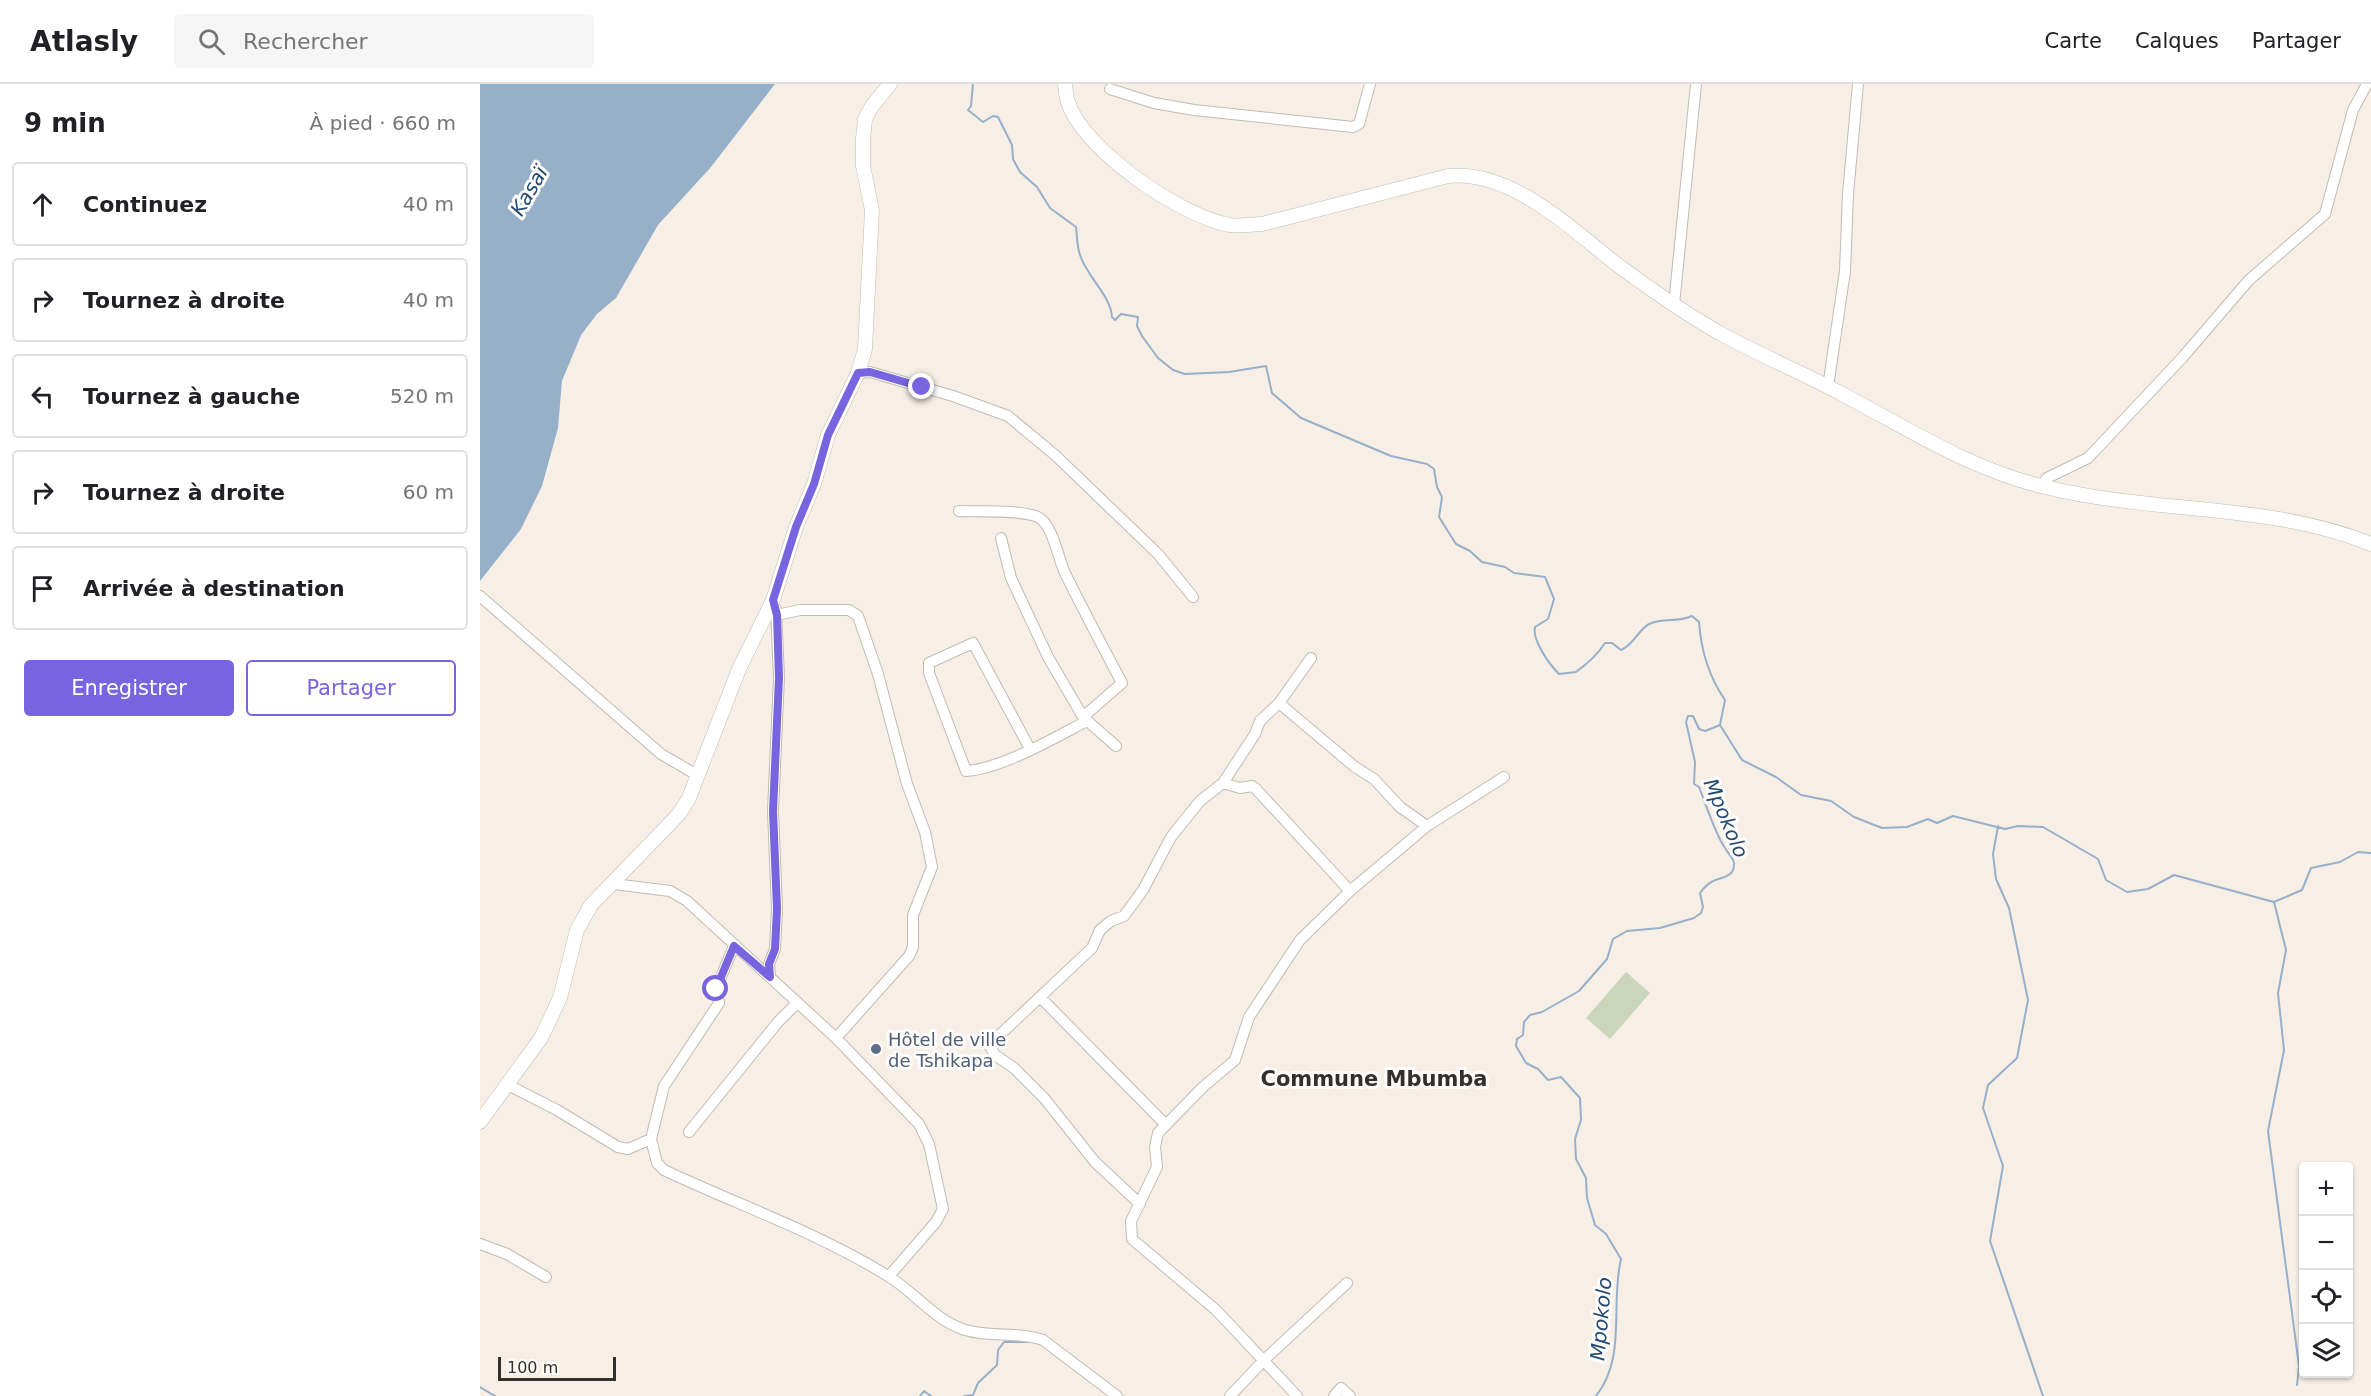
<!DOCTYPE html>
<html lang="fr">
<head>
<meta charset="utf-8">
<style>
  body { margin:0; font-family:"DejaVu Sans",sans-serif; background:#f6f6f6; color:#202124 }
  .controls { position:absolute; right:18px; bottom:18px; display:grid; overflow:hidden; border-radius:6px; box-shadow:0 2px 4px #0004 }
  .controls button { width:54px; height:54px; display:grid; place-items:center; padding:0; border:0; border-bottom:2px solid #e0e0e0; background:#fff; color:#202124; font:30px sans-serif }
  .scale { position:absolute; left:18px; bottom:15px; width:118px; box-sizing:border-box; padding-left:6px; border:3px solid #322f2c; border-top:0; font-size:16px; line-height:21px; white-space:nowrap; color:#322f2c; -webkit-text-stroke:4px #fffdfb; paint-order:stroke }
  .stop { position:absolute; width:18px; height:18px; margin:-14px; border:4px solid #7764de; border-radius:50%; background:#fff }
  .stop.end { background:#7764de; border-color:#fff; box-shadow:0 2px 6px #0008 }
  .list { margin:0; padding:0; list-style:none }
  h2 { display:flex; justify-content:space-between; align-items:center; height:78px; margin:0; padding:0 24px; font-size:26px }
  h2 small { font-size:20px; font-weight:400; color:#757577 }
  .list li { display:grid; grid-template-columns:39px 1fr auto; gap:18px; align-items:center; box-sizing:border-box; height:84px; margin:0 12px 12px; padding:0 12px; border:2px solid #e0e0e0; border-radius:6px }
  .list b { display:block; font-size:22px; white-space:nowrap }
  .list em { font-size:20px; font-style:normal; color:#757577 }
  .actions { display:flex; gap:12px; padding:18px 24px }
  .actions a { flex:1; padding:14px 0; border:2px solid #7764de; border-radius:6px; text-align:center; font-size:21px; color:#7764de }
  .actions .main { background:#7764de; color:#fff }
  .icon { flex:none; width:33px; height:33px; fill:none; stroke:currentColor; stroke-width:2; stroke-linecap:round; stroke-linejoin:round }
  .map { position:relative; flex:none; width:1891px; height:1312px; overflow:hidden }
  header { display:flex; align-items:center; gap:36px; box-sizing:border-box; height:84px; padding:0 30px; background:#fff; border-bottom:2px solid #e0e0e0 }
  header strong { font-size:28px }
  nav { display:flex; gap:33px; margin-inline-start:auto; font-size:21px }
  .search { width:420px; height:54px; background:#f6f6f6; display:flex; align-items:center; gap:15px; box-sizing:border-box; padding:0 21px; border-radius:6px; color:#757577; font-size:22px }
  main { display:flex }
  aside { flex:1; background:#fff }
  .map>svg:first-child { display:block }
</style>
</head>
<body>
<header>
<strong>Atlasly</strong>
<div class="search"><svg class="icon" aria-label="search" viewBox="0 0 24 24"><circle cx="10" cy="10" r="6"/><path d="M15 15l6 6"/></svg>Rechercher</div>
<nav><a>Carte</a><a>Calques</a><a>Partager</a></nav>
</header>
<main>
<aside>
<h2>9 min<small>À pied · 660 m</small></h2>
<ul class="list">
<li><svg class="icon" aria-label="ahead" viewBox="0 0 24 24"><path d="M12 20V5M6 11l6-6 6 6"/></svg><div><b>Continuez</b></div><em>40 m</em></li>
<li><svg class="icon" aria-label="right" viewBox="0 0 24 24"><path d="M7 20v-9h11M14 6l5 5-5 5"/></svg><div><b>Tournez à droite</b></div><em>40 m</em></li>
<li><svg class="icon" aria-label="left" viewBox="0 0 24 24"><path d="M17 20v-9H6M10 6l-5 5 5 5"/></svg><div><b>Tournez à gauche</b></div><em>520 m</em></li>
<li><svg class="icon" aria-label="right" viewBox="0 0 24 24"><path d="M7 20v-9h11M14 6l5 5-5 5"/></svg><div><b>Tournez à droite</b></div><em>60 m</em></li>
<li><svg class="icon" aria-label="arrive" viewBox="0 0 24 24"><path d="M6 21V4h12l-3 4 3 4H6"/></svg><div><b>Arrivée à destination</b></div></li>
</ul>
<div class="actions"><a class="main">Enregistrer</a><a>Partager</a></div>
</aside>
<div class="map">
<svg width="1891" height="1312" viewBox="0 0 1891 1312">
  <rect width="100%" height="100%" fill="#f7efe6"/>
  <path fill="#cad6bb" d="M1146,888L1170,909L1130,955L1106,934Z"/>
  <path fill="#97b0ca" d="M0,0H295L231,83L178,141L136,214L117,230L101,251L82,297L78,344L62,402L41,445L0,497Z"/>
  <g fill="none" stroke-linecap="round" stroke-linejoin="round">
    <path stroke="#97b0ca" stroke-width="2" d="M493,0L491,22L488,26L503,38L513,32L518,33L532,61L533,75L540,88L557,103L570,124L596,143C597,152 597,163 600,171C607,193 631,212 632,233L635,236L641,230L658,233L657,242L662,252L678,274L693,286L705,290L749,288L786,282L792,309L821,334L911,372L947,380L954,385L957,403L962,413L959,433L976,460L990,467L1002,478L1025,483L1034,489L1065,493L1074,515L1068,535L1055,543C1052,556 1069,580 1079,590L1096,588C1107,580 1118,570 1125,559H1132L1141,566C1154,561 1158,546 1169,540C1184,533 1197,539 1212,532L1219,538C1221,566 1229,593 1245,616L1240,641L1262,676L1296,693L1321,711L1351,717L1374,733L1402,744L1427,743L1448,735L1457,739L1473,732L1525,745L1538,742L1563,743L1618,775L1626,796L1647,808L1668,805L1694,791L1794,818L1822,806L1831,784L1860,778L1878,768L1891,769
      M1518,742L1513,770L1516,795L1529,824L1548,916L1537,974L1508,1001L1503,1024L1523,1082L1510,1157L1563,1312
      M1794,818L1806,866L1798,909L1804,966L1788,1047L1819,1282L1817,1301
      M0,1303L15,1312
      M440,1312L444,1307L451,1312
      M484,1312L493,1311L498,1299L517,1281L518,1266L524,1258H548
      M1116,1312C1147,1273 1130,1221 1141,1175L1126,1150L1115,1141L1107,1114L1106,1094L1096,1075L1095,1055L1101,1036L1100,1014L1081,993L1068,996L1058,985L1046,979L1036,962L1037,955L1043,951L1044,938L1050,931L1062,928L1099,907L1127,875L1133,855L1147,847L1180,844L1214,834L1221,829L1223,823L1220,809C1233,791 1243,797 1251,789C1253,787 1254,784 1254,780C1254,774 1248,770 1245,764C1236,752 1225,718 1219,703L1214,700L1215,678L1206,638L1208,632H1213L1219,645L1225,647L1240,641"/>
    <g stroke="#c3bbb2" stroke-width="12">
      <path id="minor" d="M630,5L674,19L714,26L873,43L879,40L890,0
        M1194,221L1216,0
        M378,289L390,288L473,312L528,332L575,371L678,470L713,513
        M1348,303L1365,187L1368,110L1378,0
        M1561,402L1567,394L1608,374L1702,274L1769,196L1845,130L1873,26L1887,0
        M479,427C497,428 549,425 561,435C574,446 578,474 585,489C603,526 623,563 642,599L603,633
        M521,454L531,494L568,573L603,633L636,662
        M0,512L181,670L217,691
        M297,531L320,526H369L378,532L398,590L427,700L445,748L452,783L433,831V863L429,872L356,954
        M799,619L875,683L894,695L920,723L947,742
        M550,665L493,559L449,579V589L486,687C521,685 574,654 607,637
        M743,699L760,704L772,702L776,705L870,807
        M134,800L190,807L207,817L356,954L439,1040L449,1060L463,1125L456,1138L409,1192
        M290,893L289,880L295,865L297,825L293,727L299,594L296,525
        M560,913L685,1040
        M28,1001L77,1026L138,1063L148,1065L171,1055L177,1079L184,1086C258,1121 337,1148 408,1192C433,1207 454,1235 482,1245C508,1254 537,1247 563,1256L637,1312
        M209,1048L298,938L316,920
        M171,1055L184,1002L239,919L236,905L254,862
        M660,1120L615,1078L564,1014L534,984L515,971L509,961L612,864L620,846L631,837L644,832L663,806L691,753L720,717L743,699L775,650L780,637L799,619L831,574
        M0,1160L27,1170L66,1193
        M750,1312L784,1276L867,1199
        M817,1312L736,1226L652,1155L651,1137L677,1083L675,1063L678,1049L723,1003L755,976L769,933L820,856L870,807L947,742L1024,693
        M854,1312L861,1304L870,1312"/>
    </g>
    <g stroke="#c3bbb2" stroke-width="15">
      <path id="major" d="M585,0C586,6 586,13 588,18C603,66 702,133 750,141C760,143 772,140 782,140L968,92C1033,86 1092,146 1139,182C1173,207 1208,232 1245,252C1284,273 1325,290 1364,311C1428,345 1491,385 1561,402C1670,430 1787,418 1891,460
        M0,1038L61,954L80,914L97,846L111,821L199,730L209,714L259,585L293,516L316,443L334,400L348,351L378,289L385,265L392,126L383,82V55L385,35L392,22L410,0"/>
    </g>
    <use href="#minor" stroke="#fff" stroke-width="10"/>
    <use href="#major" stroke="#fff" stroke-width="14"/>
  </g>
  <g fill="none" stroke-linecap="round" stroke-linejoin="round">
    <path stroke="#7764de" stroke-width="8" d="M236,905L254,862L290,893L289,880L295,865L297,825L293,727L299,594L297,531L293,516L316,443L334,400L348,351L378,289L390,288L442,303"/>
  </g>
  <circle fill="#5c6f8a" stroke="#fffdfb" stroke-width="2" cx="396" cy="965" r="6"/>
  <g text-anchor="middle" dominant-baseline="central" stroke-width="6" stroke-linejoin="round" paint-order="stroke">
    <g font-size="18" fill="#4e5e75" stroke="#fffdfb" text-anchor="start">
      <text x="408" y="955">Hôtel de ville<tspan x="408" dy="21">de Tshikapa</tspan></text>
    </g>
    <g font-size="20" font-style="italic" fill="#22496e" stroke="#fffdfb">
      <text transform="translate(49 107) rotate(-60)">Kasaï</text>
      <text transform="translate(1246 734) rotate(67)">Mpokolo</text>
      <text transform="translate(1121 1235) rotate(-85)">Mpokolo</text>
    </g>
    <g font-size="21" font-weight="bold" fill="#322f2c" stroke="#fffdfb">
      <text x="894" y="995">Commune Mbumba</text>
    </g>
  </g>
</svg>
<div class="controls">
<button>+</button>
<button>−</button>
<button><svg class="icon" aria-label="locate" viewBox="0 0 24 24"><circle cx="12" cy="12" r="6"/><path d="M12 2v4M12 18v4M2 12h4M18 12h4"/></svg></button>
<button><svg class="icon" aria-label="layers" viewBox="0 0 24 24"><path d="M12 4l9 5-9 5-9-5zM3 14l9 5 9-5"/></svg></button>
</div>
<div class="scale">100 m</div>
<div class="stop" style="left:236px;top:905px"></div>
<div class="stop end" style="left:442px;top:303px"></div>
</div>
</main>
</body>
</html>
